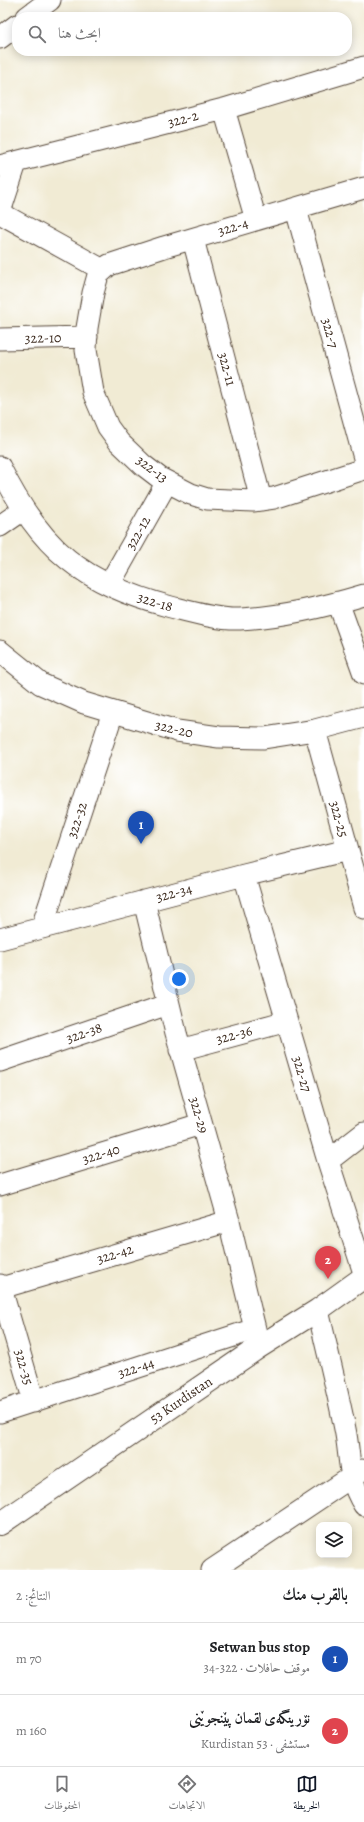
<!DOCTYPE html>
<html lang="ar">
<head>
<meta charset="utf-8">
<style>
  body { margin:0; font-family:Alegreya,Amiri,serif; background:#f2f2f2; color:#202124; direction:rtl }
  .controls { position:absolute; right:12px; bottom:12px; display:grid; overflow:hidden; border-radius:8px; box-shadow:0 2px 10px #0003 }
  .controls button { width:36px; height:36px; display:grid; place-items:center; padding:0; border:0; border-bottom:1px solid #e0e0e0; background:#fff; color:#202124; font:20px sans-serif }
  .you { position:absolute; left:179px; top:979px; width:14px; height:14px; margin:-10px; border:3px solid #fff; border-radius:50%; background:#1a73e8; box-shadow:0 0 0 6px #1a73e833 }
  .badge { display:grid; place-items:center; width:26px; height:26px; border-radius:50%; background:#111827; color:#fff; font-size:13px; font-weight:700 }
  .pin { position:absolute; translate:-50% -33px; filter:drop-shadow(0 1px 2px #0008) }
  .pin::after { content:''; position:absolute; top:21px; width:14px; height:12px; background:inherit; clip-path:polygon(0 0,100% 0,50% 100%) }
  .list { margin:0; padding:0; list-style:none }
  h2 { display:flex; justify-content:space-between; align-items:center; height:52px; margin:0; padding:0 16px; font-size:17px }
  h2 small { font-size:13px; font-weight:400; color:#757577 }
  .list li { display:grid; grid-template-columns:26px 1fr auto; gap:12px; align-items:center; box-sizing:border-box; height:72px; padding:0 16px; border-top:1px solid #e0e0e0 }
  .list b { display:block; font-size:15px; white-space:nowrap }
  .list p { margin:0; font-size:13px; white-space:nowrap; color:#757577 }
  .list em { font-size:13px; font-style:normal; color:#757577 }
  .icon { flex:none; width:22px; height:22px; fill:none; stroke:currentColor; stroke-width:2; stroke-linecap:round; stroke-linejoin:round }
  .map { position:relative; flex:none; width:364px; height:1570px; overflow:hidden; direction:ltr }
  .search { position:absolute; background:#fff; box-shadow:0 2px 10px #0003; left:12px; right:12px; top:12px; height:44px; display:flex; align-items:center; gap:10px; box-sizing:border-box; padding:0 14px; border-radius:16px; color:#757577; font-size:15px }
  .sheet { height:196px; background:#fff }
  nav { display:flex; justify-content:space-around; align-items:center; box-sizing:border-box; height:56px; border-top:1px solid #e0e0e0; background:#fff; font-size:11px; color:#757577 }
  nav a { display:grid; justify-items:center; gap:2px }
  nav .on { color:#111827 }
  .map>svg:first-child { display:block }
</style>
</head>
<body>
<div class="map">
<svg width="364" height="1570" viewBox="0 0 364 1570">
  <rect width="100%" height="100%" fill="#fff"/>
  <filter id="ink" filterUnits="userSpaceOnUse"><feTurbulence type="fractalNoise" baseFrequency=".025" numOctaves="2"/><feDisplacementMap in="SourceGraphic" scale="8" xChannelSelector="R" yChannelSelector="G"/><feConvolveMatrix kernelMatrix="1 2 1 2 8 2 1 2 1" color-interpolation-filters="sRGB"/></filter>
  <filter id="wash" filterUnits="userSpaceOnUse"><feTurbulence type="fractalNoise" baseFrequency=".012" numOctaves="4" result="noise"/><feDisplacementMap in="SourceGraphic" scale="16" xChannelSelector="R" yChannelSelector="G"/><feGaussianBlur stdDeviation="0.9" result="paint"/><feColorMatrix in="noise" values="0 0 0 0 0 0 0 0 0 0 0 0 0 0 0 0 0 1.4 0 .05"/><feComposite in="paint" operator="in"/></filter>
  <g filter="url(#wash)">
    <rect width="100%" height="100%" fill="#f1ebd4"/>
  </g>
  <g filter="url(#ink)">
    <g fill="none" stroke-linecap="round" stroke-linejoin="round">
      <g stroke="#564739" stroke-width="23">
        <path id="minor" d="M27,17L50,0
          M0,38L17,25
          M224,109L256,220
          M0,166L224,109L364,67
          M364,188L164,247L109,265L98,275L93,293L87,328L86,350L93,392L108,427L119,442L143,465L160,478L191,494L207,499L253,501L274,498L364,469
          M296,209L364,458
          M0,212L16,163
          M0,213L103,270
          M193,239L261,500
          M0,339L87,337
          M0,467C41,550 82,583 171,607C191,612 219,620 240,619C281,617 324,607 364,595
          M0,526L23,510
          M109,585L167,482
          M338,602L364,674
          M0,651L41,684L84,703L177,731L219,737L264,738L315,730L364,717
          M315,730L364,908
          M244,875L328,1161L364,1273
          M144,901L176,1033L229,1221L255,1329
          M42,927L113,712
          M0,939L244,875L348,850
          M180,1050L287,1021
          M0,1061L168,1004
          M328,1161L364,1133
          M0,1185L201,1124
          M0,1285L34,1402
          M1,1288L229,1221
          M318,1310C327,1350 337,1389 345,1429C351,1458 347,1478 364,1505
          M0,1412L255,1329L258,1341
          M212,1570L362,1470"/>
      </g>
      <g stroke="#564739" stroke-width="24">
        <path id="major" d="M0,1524L259,1347L318,1310L364,1277"/>
      </g>
      <use href="#minor" stroke="#fff" stroke-width="21"/>
      <use href="#major" stroke="#fff" stroke-width="22"/>
    </g>
  </g>
  <g text-anchor="middle" dominant-baseline="central" stroke-width="3.5" stroke-linejoin="round" paint-order="stroke">
    <g font-size="14" fill="#3b2a1e" stroke="#fff">
      <text transform="translate(183 119) rotate(-15)">322-2</text>
      <text transform="translate(233 227) rotate(-17)">322-4</text>
      <text transform="translate(330 333) rotate(75)">322-7</text>
      <text transform="translate(43 338) rotate(-1)">322-10</text>
      <text transform="translate(227 369) rotate(75)">322-11</text>
      <text transform="translate(152 469) rotate(37)">322-13</text>
      <text transform="translate(138 533) rotate(-61)">322-12</text>
      <text transform="translate(155 602) rotate(17)">322-18</text>
      <text transform="translate(174 729) rotate(13)">322-20</text>
      <text transform="translate(339 819) rotate(75)">322-25</text>
      <text transform="translate(77 820) rotate(-72)">322-32</text>
      <text transform="translate(174 893) rotate(-15)">322-34</text>
      <text transform="translate(84 1033) rotate(-19)">322-38</text>
      <text transform="translate(234 1035) rotate(-15)">322-36</text>
      <text transform="translate(302 1074) rotate(74)">322-27</text>
      <text transform="translate(199 1115) rotate(74)">322-29</text>
      <text transform="translate(101 1154) rotate(-17)">322-40</text>
      <text transform="translate(115 1254) rotate(-17)">322-42</text>
      <text transform="translate(24 1367) rotate(74)">322-35</text>
      <text transform="translate(136 1368) rotate(-18)">322-44</text>
      <text transform="translate(181 1400) rotate(-34)">53 Kurdistan</text>
    </g>
  </g>
</svg>
<div class="controls">
<button><svg class="icon" aria-label="layers" viewBox="0 0 24 24"><path d="M12 4l9 5-9 5-9-5zM3 14l9 5 9-5"/></svg></button>
</div>
<div class="you"></div>
<div class="pin badge" style="left:141px;top:844px;background:#1a4fb4">1</div>
<div class="pin badge" style="left:328px;top:1279px;background:#e0444e">2</div>
<div class="search"><svg class="icon" aria-label="search" viewBox="0 0 24 24"><circle cx="10" cy="10" r="6"/><path d="M15 15l6 6"/></svg>ابحث هنا</div>
</div>
<section class="sheet">
<h2>بالقرب منك<small>النتائج: 2</small></h2>
<ul class="list">
<li><span class="badge" style="background:#1a4fb4">1</span><div><b>Setwan bus stop</b><p>موقف حافلات · 322-34</p></div><em>70 m</em></li>
<li><span class="badge" style="background:#e0444e">2</span><div><b>نۆرینگەی لقمان پێنجوێنی</b><p>مستشفى · 53 Kurdistan</p></div><em>160 m</em></li>
</ul>
</section>
<nav>
<a class="on"><svg class="icon" aria-label="map" viewBox="0 0 24 24"><path d="M3 6l6-2 6 2 6-2v14l-6 2-6-2-6 2zM9 4v14M15 6v14"/></svg>الخريطة</a>
<a><svg class="icon" aria-label="directions" viewBox="0 0 24 24"><path d="M12 3l9 9-9 9-9-9zM9 14v-3h6M13 9l2 2-2 2"/></svg>الاتجاهات</a>
<a><svg class="icon" aria-label="saved" viewBox="0 0 24 24"><path d="M7 4h10v16l-5-4-5 4z"/></svg>المحفوظات</a>
</nav>
</body>
</html>
